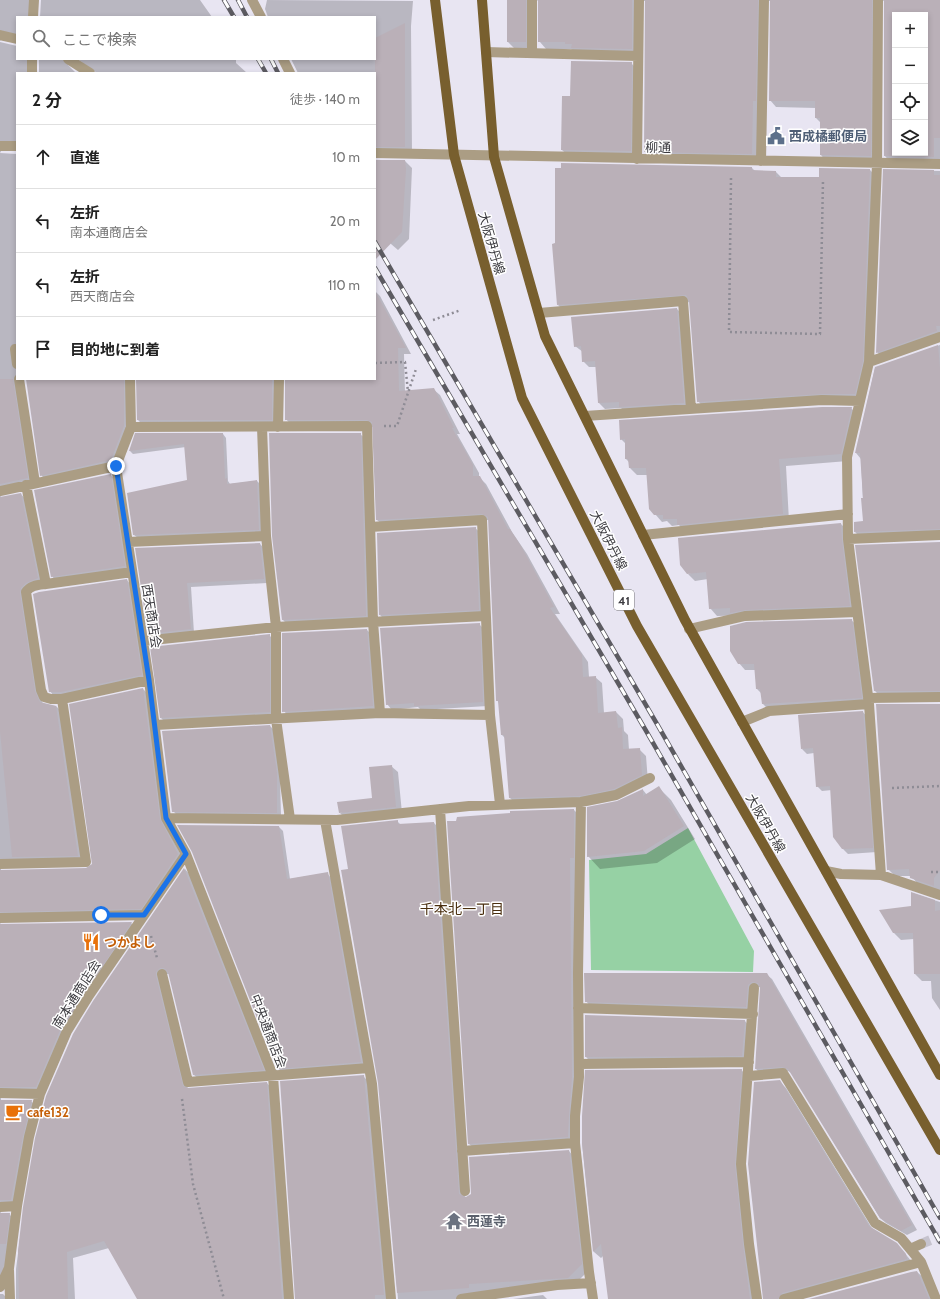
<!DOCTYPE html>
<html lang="ja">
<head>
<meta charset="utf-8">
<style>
  body { margin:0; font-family:Cabin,"Noto Sans JP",sans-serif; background:#f2f2f2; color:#222 }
  .controls { position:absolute; right:12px; top:12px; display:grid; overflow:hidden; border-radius:0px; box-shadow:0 2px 6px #0003 }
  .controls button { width:36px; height:36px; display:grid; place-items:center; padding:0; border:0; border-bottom:1px solid #e0e0e0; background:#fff; color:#222; font:20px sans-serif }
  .stop { position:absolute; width:12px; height:12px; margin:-9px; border:3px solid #1a73e8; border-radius:50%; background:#fff }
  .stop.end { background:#1a73e8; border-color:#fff; box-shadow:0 1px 4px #0008 }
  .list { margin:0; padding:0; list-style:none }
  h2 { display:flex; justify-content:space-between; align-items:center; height:52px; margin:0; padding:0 16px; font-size:17px }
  h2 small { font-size:13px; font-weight:400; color:#767676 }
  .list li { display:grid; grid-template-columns:26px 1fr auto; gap:12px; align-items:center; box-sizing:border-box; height:64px; padding:0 16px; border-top:1px solid #e0e0e0 }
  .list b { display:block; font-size:15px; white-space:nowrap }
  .list p { margin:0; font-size:13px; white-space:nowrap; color:#767676 }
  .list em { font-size:13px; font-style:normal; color:#767676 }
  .icon { flex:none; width:22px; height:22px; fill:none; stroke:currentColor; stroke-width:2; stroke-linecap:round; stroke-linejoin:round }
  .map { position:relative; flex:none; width:940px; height:1299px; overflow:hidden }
  .search { position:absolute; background:#fff; box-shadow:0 2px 6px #0003; left:16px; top:16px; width:360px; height:44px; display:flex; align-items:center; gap:10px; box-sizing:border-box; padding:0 14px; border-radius:0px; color:#767676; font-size:15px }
  .panel { position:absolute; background:#fff; box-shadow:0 2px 6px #0003; left:16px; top:72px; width:360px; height:308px; border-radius:0px }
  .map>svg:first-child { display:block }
</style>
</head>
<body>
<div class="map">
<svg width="940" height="1299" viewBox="0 0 940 1299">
  <rect width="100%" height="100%" fill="#e8e5f2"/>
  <path fill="#96d1a4" d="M688,828L754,951L753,972L591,970L589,860L646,854Z"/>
  <path fill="#0003" fill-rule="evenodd" d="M0,0H200L212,17H40L41,0H38L34,17H17V38L5,35L0,41Z
    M267,0L413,1L411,26L412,153L378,154L375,159V73H298L291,59H375V17H268L265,9Z
    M508,0H940V164L891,163L885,156V0L879,3L877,163L827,162L821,155V123L816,118V108L776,107L770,100L771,1H767L759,160L651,158L645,151L646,1H642L638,56L573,51L571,49H546L540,42V0L535,1L532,49H515L508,42ZM895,15H925V153H895Z
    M0,42L17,46V59H39L35,60L32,73H17V146H4L0,153L17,154V352L15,354L17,379H136L131,382V433L118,467L48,482L41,475L27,379L21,381L34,485L2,493L0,499Z
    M39,59H236V63L247,73H97L79,60L72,59L68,65L76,73H39Z
    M631,63L641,73L640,161L572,159L562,150L571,97Z
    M375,160L405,161L412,168L409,239L398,250L391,244L375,216Z
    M752,168L755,171L776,172L782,178H820L870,170L877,177L862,401L705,409L698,401L691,302L565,312L558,305Z
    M884,170L940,171V339L884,359L877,352Z
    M375,291L380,296L411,354H404L405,392L433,389L440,395L460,434H457L479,473V477L486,484L512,532L527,554L560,614H555L588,662L589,677H595L602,683L604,713L616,712L623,719L624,731L628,735L629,750L639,749L646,756L648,782L621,795L516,804L510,798L505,738L502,735L499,703L497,700L489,520L384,526L377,520L375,427L292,426L286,419V379H375Z
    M677,309L683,315L689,408L626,413L621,408L605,409L599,403L597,367H589L583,361V352L575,346Z
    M940,345V535L862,539L855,532L864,522L861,459L856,453L875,368Z
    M137,379H285L280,382L278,426L145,427L138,420Z
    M851,408L858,415L848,461L786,466L789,521L685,532L679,525L672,526L667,521L662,522L655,514L648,475H637L630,468L629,462L626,459V444L621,439Z
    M136,434H223L226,438L228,481L230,484L257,481L261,485L262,533L138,538L134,535L188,481L186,447L133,454L130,451Z
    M360,434L367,440L372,622L289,626L283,620Z
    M110,475L114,478L128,569L55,580L52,576Z
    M21,494L27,501L44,585L27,595L41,699L43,704L56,706L63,713L85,862L1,867V871L86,869L93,866L143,689L150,696L166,827L184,861L147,915L0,922L1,925L131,923L138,929L68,1034L42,1094L1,1097V1100L31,1101L38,1108L18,1206L3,1208L0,1214V499Z
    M841,524L848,531L857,612L717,616L710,608L708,579L695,581L688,574Z
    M475,528L482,534L485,616L386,621L380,615Z
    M940,543V697L882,698L875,691Z
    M260,544L263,547L267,583L191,587L194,633L153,637L149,633L136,549Z
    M127,580L130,584L145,678L65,696L53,695L50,691Z
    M851,620L858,626L868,704L769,710L763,704L762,694L757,689L755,670H745L739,663Z
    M479,624L484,629L488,706L421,710L418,707L392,710L387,704Z
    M367,630L371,634L377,710L288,716L284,711Z
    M269,635L273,639V716L165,722L161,718Z
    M940,705V892L918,884L911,876H895L888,869Z
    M863,712L867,717L877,852L848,854L843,849L832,790L822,791L817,786L814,753L807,754L802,749Z
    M270,726L274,730L280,777L281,816L177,815L173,811Z
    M391,766L398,772L402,813L346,819L340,813L373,799Z
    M659,788L671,800L695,839L657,863L600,869L588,856L618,802L643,790L647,795Z
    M574,810L581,817L575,1143L476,1150L469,1144Z
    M397,821L401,825L434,823L441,830L465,1199L569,1151L575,1158L588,1271L575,1284L466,1299H398L379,1083L349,870Z
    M279,827L283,831L290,879L327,873L331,878L365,1066L282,1072L278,1068Z
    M185,869L191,876L269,1076L201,1081L194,1075L170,974H167L162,983L188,1089L267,1083L273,1090L289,1299H138L109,1248L73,1258L75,1299H16V1269L24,1207L94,1001Z
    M912,893L940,902V1010L932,998L931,981H922L915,974L914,939L901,940L894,933L912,907Z
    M766,974L772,979L917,1230L907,1235L886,1223L880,1218L792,1073L788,1071L761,1074L756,1069L761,987H757L751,1012L591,1007L586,1001Z
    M586,1016L745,1021L751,1028L749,1062L593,1064L586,1057Z
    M741,1070L748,1076L741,1172L757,1299H703L604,1255L601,1258L594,1252L582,1143Z
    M363,1076L370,1083L390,1299H296Z
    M779,1081L786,1088L873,1230L903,1251L912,1262L789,1299H764L749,1164Z
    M0,1214H9L16,1221L0,1291V1294H3L8,1299H0Z
    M917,1272L924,1278L932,1299H813Z
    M543,1295L547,1299H513Z"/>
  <path fill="#bab0b8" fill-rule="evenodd" d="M507,0H526V42H507Z
    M538,0H632V49L571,48L572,44H565V42H538Z
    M645,0H758L756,101H753L752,154L644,152Z
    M770,0H872L871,156L820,155V118H815V101H769Z
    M884,0H940V138H934V157L884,156ZM895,15H925V153H895Z
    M405,23V147H375V38Z
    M571,61L632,62L631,151L561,150L562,96H570Z
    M375,160H405L406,169L402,232L375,260Z
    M561,163L752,167V170L776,171V177H819V168L870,169L863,361L855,394H822L697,402L689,301L686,295L557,305L552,244L555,243V168H561Z
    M883,169L934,170V175H940V326H936L937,331L876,353Z
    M375,291L406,348H398L399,391L434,388L454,428H452L473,465V476H480L508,529H510L521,546L554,607L550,608L582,655L583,677L596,676L598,713L616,711L618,728L622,727L623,749L640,748L642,775L614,789L580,796L509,798L504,735H501L498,701H496L488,517L482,514L376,520L372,422L367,420H285V379H375Z
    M677,308L684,403L619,407V402L598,403L595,361L582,362L581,346L574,347L571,317Z
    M938,345L940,368V529L854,532V522L863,521L861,498H863L860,453H855L875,367Z
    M0,379H13L28,478L0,484Z
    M26,379H124V426L111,460L40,476Z
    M136,379H272V420H137Z
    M822,407H852L841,454L779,459L783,514L677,525V519H663V515H654L649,509L646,468H629L628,459H625V439L620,440L619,420Z
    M135,433H223L225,479L227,478V484L257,480L259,530L133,535L127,493L187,480L184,444L129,451Z
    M269,433H361L366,616L282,620L272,536Z
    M111,474L125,566L51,577L34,490Z
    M21,493L38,578L26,583L21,588L20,593L35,691L40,702L56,706L78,856L12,857L0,731V497Z
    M841,523L842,540L850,606L745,610L730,613V608L709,609L706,572L687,574L680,565L678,538Z
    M476,527L479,610L379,615L377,533Z
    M940,542V691H874L855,545Z
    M260,543L264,579L187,583L191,629L148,634L135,548Z
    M127,579L142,675L61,692H49L33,594L39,592Z
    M852,619L862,698L762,704L760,689H756L754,664H738L730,651V626L746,622Z
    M480,623L483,702L414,706V703L386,705L380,628Z
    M367,629L373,706L282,712V633Z
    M270,634V712L160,718L150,647Z
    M143,688L160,819L178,854L141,909L0,912V870L86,868L92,864L69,704Z
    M876,704H940V870L934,878V886L910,878L909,869L887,870Z
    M863,711L873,848L842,849L833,837L830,786L816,787L813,748L801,749L798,715Z
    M270,725L277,773V813L172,812L162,731Z
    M392,765L396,807L339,813L337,802L372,798L369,767Z
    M659,786L684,826L644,851L587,857V807L617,801L643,789V796Z
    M574,809V858H570L572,1077L569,1115L568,1137L468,1144L447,821H456L457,817L510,813V811Z
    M398,820V824L434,822L459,1194L466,1197L471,1194L469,1157L569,1150L582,1264L568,1278L469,1284V1288L397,1293L378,1083L341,870L348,869L341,826Z
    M177,825L279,826L287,879L328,872L361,1062L277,1069L192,852Z
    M184,868L264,1070L193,1075L168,972L164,968H160L156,972V976L183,1086L188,1088L267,1082L282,1299H137L104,1241L67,1252L68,1299H19L18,1251L23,1207L35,1138L46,1096L73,1034L93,1001Z
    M911,892L935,900V911L940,910V974H914L913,933H893L879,910L911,906Z
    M132,922L61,1028L36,1087H0V924Z
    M584,973H767L912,1225L901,1231L880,1218L788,1069L782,1067L755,1069L760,988L758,983L752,982L748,985L746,1007L585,1002Z
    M585,1015L745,1020L742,1056L585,1057Z
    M742,1069L735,1165L743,1245L750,1299H608L601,1244L593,1252L582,1143V1116L585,1070Z
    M364,1075L384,1295H375V1299H295L280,1081Z
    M780,1080L869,1226L897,1243L906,1254L907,1259L782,1293L778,1299H763L748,1164L754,1082Z
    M0,1100H32L23,1136L11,1200H0Z
    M0,1213H10L6,1244H0Z
    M917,1271L929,1299H809L911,1272Z"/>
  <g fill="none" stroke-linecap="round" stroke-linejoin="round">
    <path stroke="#c6c3ce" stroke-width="10" stroke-dasharray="10 5" stroke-linecap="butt" d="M921,1244L940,1236"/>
    <path stroke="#8e8c95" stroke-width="2.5" stroke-dasharray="2 3" stroke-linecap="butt" d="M731,178L729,332L820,334L823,180
      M433,320L461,310
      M375,363L405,362L408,392
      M384,426H397L416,369
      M892,788L940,786
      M931,872H940
      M151,936L157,958
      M182,1099L193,1184L224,1299"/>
    <path stroke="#ab9d84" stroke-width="10" d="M252,0L261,17
      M878,0L877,164L869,362L847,457L848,539L869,704L881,875
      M33,17L34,0
      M0,35L17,39
      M486,52L638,56
      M532,53V0
      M68,59L90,73
      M283,59L290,73
      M32,73V59
      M0,146H17
      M375,153L940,164
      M637,159L639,0
      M761,161L764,0
      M539,313L683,301L691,409
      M15,349L17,364
      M869,362L940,337
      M19,379L35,483
      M130,379L131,427L116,466L149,680L166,818L186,854L273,1076L289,1299
      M585,416L822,400L860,401
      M131,427L367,426L373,622L380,713
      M262,427L266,536L276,627V719L290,819
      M278,427L279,379
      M26,485L46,584
      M0,491L116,466
      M370,527L482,520L490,715L500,804
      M643,535L848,514
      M848,539L940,535
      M128,542L266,536
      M132,572L46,584C38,585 31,585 26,592L41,690L44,697L51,699H62L149,680
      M689,629L745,616L857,612
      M143,641L276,627L485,616
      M868,698L940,697
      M742,722L769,711L869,704
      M155,725L380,713L490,715
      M581,802L578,973L579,1077L575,1116V1143L589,1272L593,1299
      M440,809L465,1191
      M166,818L337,820L469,806L581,802L616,795L650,778
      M325,820L372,1084L391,1299
      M0,864L86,862L62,699
      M826,871L841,874L881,875L940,895
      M0,918L144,915
      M162,974L188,1082L369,1068
      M754,988L741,1164L749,1244L757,1299
      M578,1008L753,1014
      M579,1064L749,1062
      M749,1076L783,1073L875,1223L901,1238L921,1262L936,1299
      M0,1093L40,1094
      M462,1151L575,1143
      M0,1207L17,1206
      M910,1249L921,1244
      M9,1270L10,1299
      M0,1287L9,1268L17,1206L29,1137L40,1094L67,1031L88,997L186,854
      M461,1299L557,1285L591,1283
      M784,1299L921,1262"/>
    <path stroke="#785f2e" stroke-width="10" d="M435,0L454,155L522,398L637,626L940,1150
      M482,0L494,157L545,336L685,620L940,1075"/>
    <g stroke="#5c5b61" stroke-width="4.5">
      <path id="rail" d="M224,0L234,17
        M238,0L247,17
        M258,59L266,73
        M271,59L278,73
        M375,242L657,724L940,1218
        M375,268L645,729L940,1242"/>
    </g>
    <use href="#rail" stroke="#fff" stroke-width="3" stroke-dasharray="9" stroke-linecap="butt"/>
  </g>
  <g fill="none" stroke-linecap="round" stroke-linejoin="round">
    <path stroke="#1a73e8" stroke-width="5" d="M101,915H144L186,854L166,818L149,680L116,466"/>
  </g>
  <defs>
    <g id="civic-bare" transform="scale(1.38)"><path d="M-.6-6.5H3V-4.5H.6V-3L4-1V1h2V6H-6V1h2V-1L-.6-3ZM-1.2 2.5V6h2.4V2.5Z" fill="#5c6f8a" stroke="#fff" stroke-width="2.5" paint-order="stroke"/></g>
    <g id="restaurant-bare" transform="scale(1.38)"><path d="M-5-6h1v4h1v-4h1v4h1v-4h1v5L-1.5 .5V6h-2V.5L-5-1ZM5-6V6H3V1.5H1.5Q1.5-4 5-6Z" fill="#e8710a" stroke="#fff" stroke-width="2.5" paint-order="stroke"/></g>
    <g id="cafe-bare" transform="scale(1.38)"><path d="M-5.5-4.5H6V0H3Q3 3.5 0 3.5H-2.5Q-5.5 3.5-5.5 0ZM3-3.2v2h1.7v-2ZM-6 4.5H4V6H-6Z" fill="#e8710a" stroke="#fff" stroke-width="2.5" paint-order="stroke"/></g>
    <g id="temple-bare" transform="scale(1.38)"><path d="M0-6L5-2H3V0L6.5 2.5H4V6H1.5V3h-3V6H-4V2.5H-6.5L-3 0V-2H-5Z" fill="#6b7280" stroke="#fff" stroke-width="2.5" paint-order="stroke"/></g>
  </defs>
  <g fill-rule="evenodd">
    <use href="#civic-bare" x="776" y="136"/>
    <use href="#restaurant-bare" x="91" y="942"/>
    <use href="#cafe-bare" x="14" y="1112"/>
    <use href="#temple-bare" x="454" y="1221"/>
  </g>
  <g text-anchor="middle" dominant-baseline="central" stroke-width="3" stroke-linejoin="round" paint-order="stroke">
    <rect fill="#fff" stroke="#767679" stroke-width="1" x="614" y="590" width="20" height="20" rx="3"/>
    <g font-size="12" font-weight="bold" fill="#3c3b40">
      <text x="624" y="600">41</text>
    </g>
    <g font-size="13" font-weight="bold" fill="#4e5e75" stroke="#fff" text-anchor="start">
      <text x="789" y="136">西成橘郵便局</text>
    </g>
    <g font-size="13" fill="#3c3b40" stroke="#fff">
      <text transform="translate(658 147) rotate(1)">柳通</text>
      <text transform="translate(492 243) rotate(74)">大阪伊丹線</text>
      <text transform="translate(609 540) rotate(63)">大阪伊丹線</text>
      <text transform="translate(152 616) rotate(81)">西天商店会</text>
      <text transform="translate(766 823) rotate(60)">大阪伊丹線</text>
      <text transform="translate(76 994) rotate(-58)">南本通商店会</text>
      <text transform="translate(269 1031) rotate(69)">中央通商店会</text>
    </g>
    <g font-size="13" font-weight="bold" fill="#c56008" stroke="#fff" text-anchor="start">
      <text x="104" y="942">つかよし</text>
      <text x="27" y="1112">cafe132</text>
    </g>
    <g font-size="13" font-weight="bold" fill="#5b616d" stroke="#fff" text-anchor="start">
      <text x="467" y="1221">西蓮寺</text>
    </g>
    <g font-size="14" fill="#4a2f0f" stroke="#fff">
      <text x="462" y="909">千本北一丁目</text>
    </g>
  </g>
</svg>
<div class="controls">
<button>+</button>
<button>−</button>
<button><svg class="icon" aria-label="locate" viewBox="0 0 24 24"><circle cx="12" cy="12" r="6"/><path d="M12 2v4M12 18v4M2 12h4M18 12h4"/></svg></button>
<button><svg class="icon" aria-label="layers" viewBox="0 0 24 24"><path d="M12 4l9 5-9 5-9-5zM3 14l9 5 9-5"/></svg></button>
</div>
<div class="stop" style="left:101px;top:915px"></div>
<div class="stop end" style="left:116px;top:466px"></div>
<div class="search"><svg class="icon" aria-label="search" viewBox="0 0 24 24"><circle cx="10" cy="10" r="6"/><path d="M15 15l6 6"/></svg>ここで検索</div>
<section class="panel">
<h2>2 分<small>徒歩 · 140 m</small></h2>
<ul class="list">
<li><svg class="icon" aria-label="ahead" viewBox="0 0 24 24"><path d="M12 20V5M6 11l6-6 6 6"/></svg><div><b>直進</b></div><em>10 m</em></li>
<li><svg class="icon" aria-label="left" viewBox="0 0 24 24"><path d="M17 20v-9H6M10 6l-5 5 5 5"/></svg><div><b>左折</b><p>南本通商店会</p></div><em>20 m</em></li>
<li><svg class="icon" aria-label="left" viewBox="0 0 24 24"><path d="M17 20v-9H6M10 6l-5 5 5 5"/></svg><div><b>左折</b><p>西天商店会</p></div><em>110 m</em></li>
<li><svg class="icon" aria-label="arrive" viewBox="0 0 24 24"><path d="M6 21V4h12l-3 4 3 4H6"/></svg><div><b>目的地に到着</b></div></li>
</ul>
</section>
</div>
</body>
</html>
